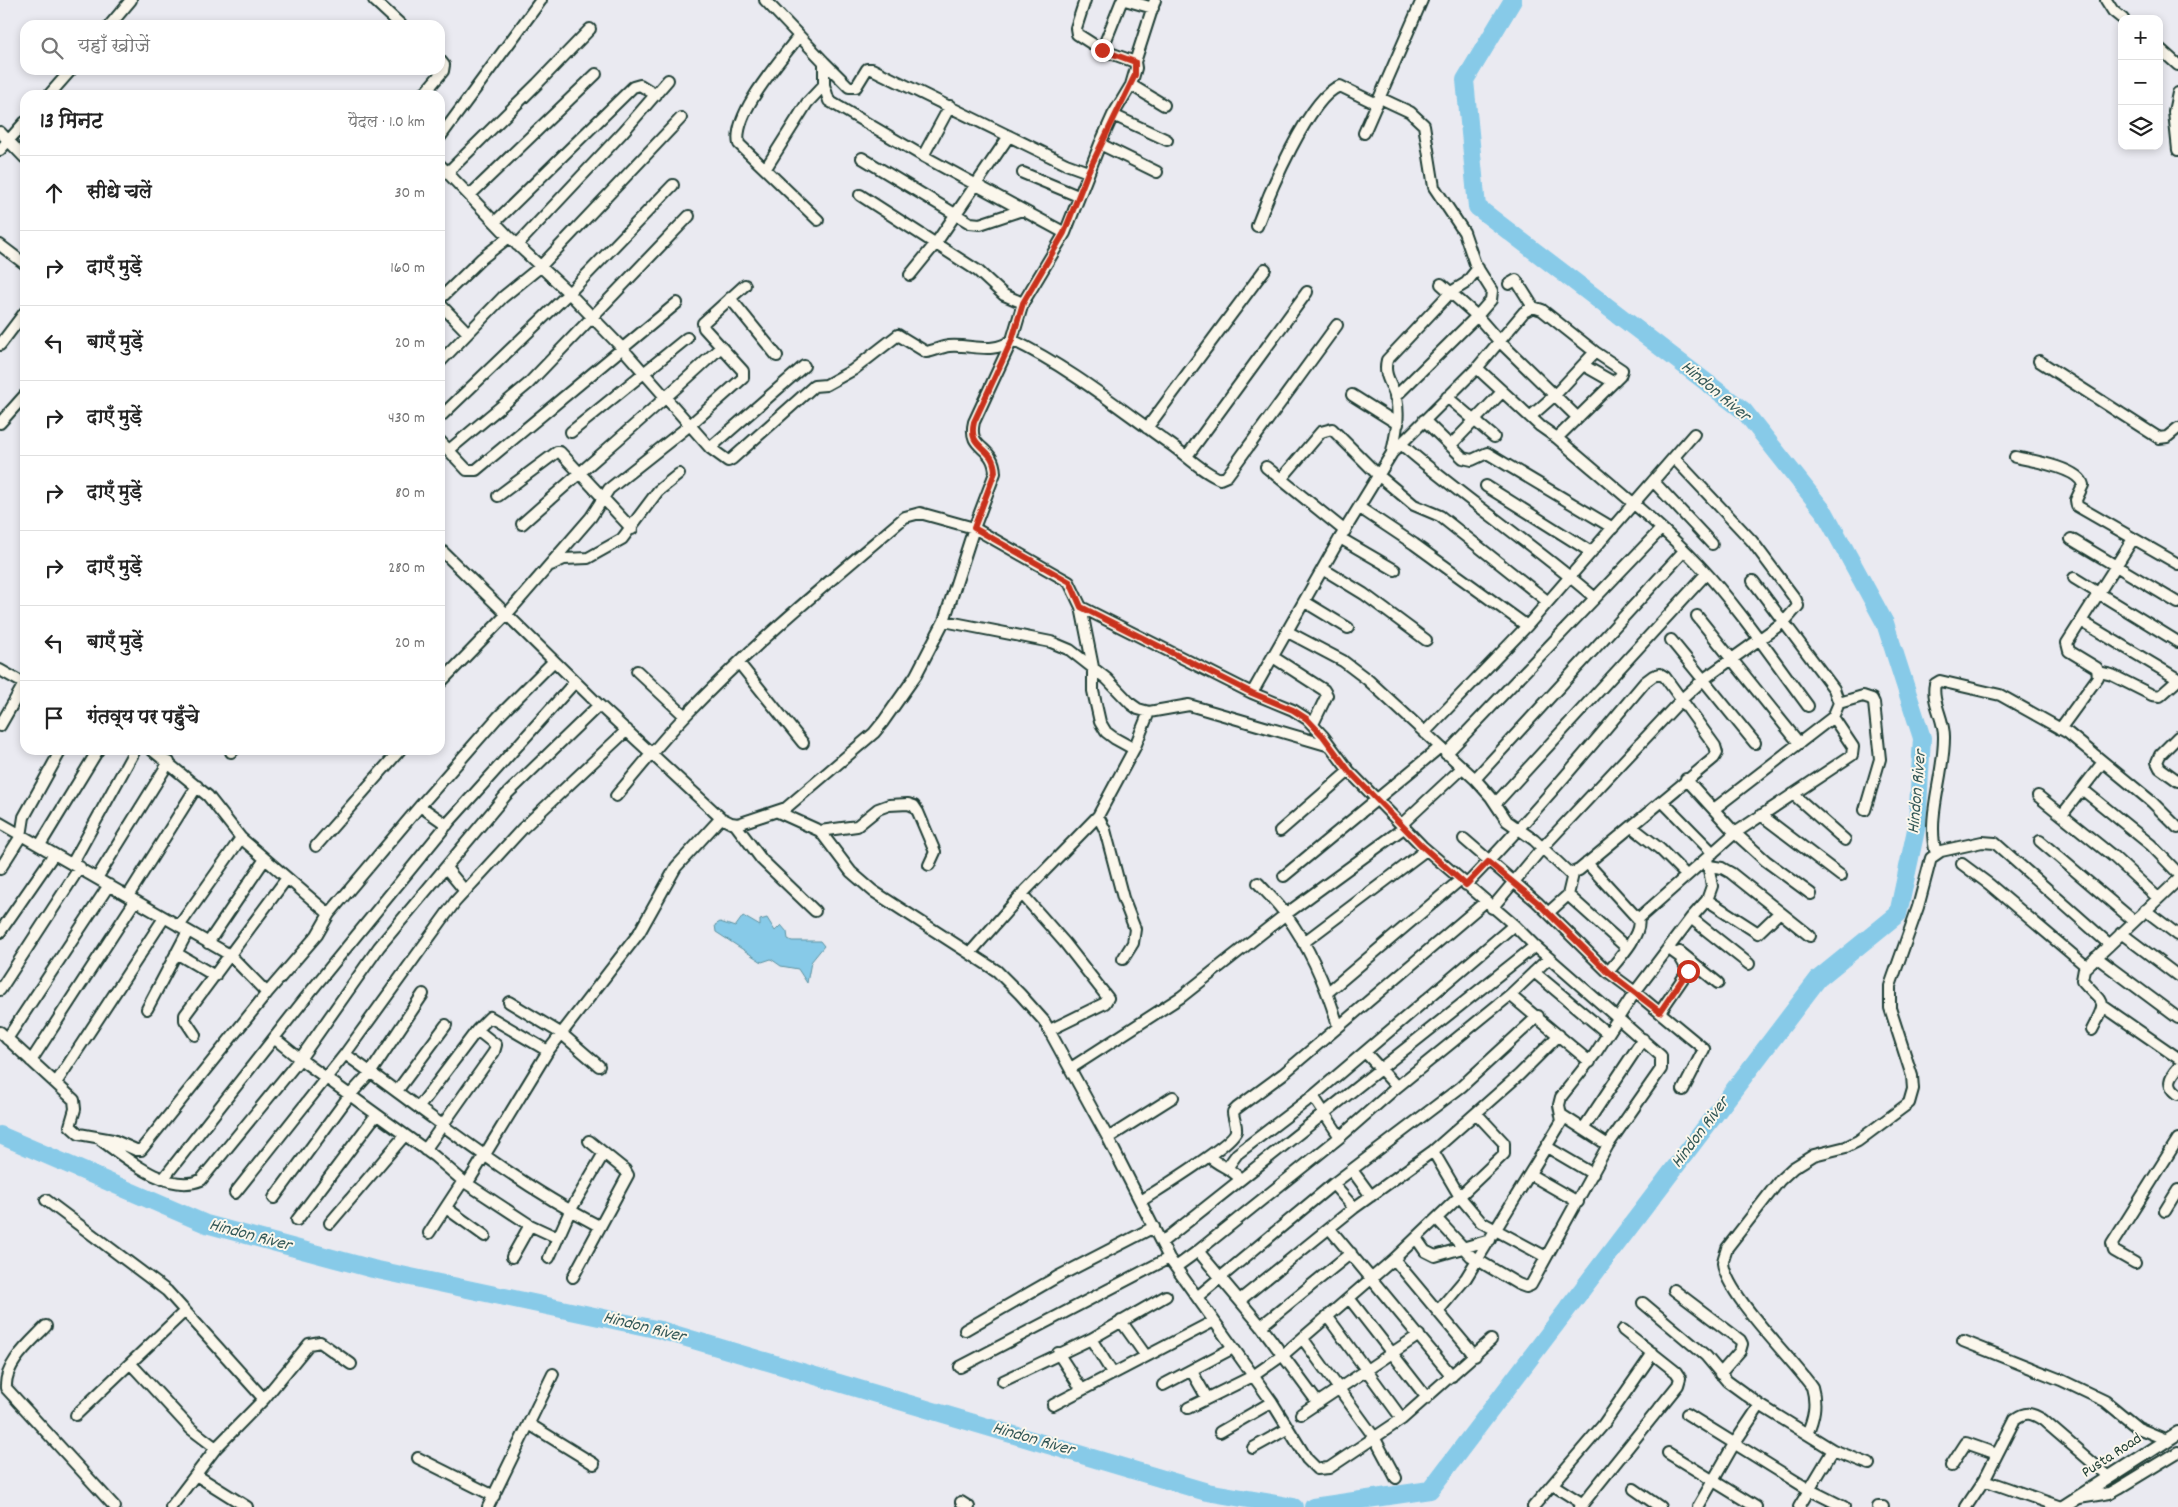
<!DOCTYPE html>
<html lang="hi">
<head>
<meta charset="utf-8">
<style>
  body { margin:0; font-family:Dekko,"Playpen Sans Deva",sans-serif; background:#f2f2f2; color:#222 }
  .controls { position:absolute; right:15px; top:15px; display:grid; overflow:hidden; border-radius:10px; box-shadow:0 2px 8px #0003 }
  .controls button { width:45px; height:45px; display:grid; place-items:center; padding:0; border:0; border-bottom:1px solid #e0e0e0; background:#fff; color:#222; font:25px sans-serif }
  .stop { position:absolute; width:15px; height:15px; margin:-11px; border:4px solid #c8321e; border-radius:50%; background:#fff }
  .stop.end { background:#c8321e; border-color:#fff; box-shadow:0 1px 5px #0008 }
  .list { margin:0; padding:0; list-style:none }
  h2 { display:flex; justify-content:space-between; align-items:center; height:65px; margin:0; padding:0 20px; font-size:21px }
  h2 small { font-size:16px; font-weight:400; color:#767676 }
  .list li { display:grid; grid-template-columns:32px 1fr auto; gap:15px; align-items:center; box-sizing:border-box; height:75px; padding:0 20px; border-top:1px solid #e0e0e0 }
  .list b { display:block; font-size:19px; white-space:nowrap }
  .list em { font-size:16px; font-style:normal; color:#767676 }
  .icon { flex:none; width:28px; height:28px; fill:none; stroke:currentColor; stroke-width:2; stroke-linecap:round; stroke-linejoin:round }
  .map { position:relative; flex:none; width:2178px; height:1507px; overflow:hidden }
  .search { position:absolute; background:#fff; box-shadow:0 2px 8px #0003; left:20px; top:20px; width:425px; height:55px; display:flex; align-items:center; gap:12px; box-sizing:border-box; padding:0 18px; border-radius:15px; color:#767676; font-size:19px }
  .panel { position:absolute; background:#fff; box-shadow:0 2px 8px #0003; left:20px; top:90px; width:425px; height:665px; border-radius:15px }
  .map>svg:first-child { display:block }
</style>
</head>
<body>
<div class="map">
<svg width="2178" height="1507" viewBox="0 0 2178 1507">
  <rect width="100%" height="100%" fill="#eaeaf1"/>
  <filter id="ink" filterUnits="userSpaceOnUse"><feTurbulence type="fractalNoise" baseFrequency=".02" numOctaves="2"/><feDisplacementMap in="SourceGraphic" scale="10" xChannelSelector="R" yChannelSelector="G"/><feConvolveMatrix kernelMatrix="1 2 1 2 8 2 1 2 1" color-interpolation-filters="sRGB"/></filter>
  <g filter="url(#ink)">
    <path fill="#87cae8" stroke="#5d92a0" d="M743,916L760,926V920L767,918L775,931L781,925L787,932L788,939L792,941H820L824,946L811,962L807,983L798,969L781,966L771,959L762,962L716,932L715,925L720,922L735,927Z"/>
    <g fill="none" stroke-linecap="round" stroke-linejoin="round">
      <path stroke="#87cae8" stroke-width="18" d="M0,1135L206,1224L373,1269L660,1330L1207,1492L1294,1507
        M1313,1507L1430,1490L1818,979L1898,914L1917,825L1922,738L1885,623L1825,513L1744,411L1477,207L1465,80L1513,0"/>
      <g stroke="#1f3d34" stroke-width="14">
        <path id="minor" d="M374,0L401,25
          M765,0L824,62V85L829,101L923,156L1065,233
          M1125,0L1153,8
          M2106,0L2113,11L2123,19
          M110,25L131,0
          M798,37C781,60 732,114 739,144L818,220
          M2159,48L2178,65
          M1102,50L1122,0
          M824,62L849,87H856L867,69H872L1066,164L1088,172
          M1135,62L1155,0
          M1131,85L1164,105
          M2178,93L2174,112L2178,150
          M49,95L71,70
          M423,95L443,71L444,65L440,60
          M1380,98L1410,112L1424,125L1434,187L1464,232L1475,264L1492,291L1491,300L1477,316L1395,397
          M1113,115L1167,140
          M0,132L25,158
          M1364,133L1422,0
          M440,137L541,0
          M1100,144L1157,172
          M0,150L25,122
          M923,156L950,106
          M862,158L970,223L980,224L1022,210
          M440,165L509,237L569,293L623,349L710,448L728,461L732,459L814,386L826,385L853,370L898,335L926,352C934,351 941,347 949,346C971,344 993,355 1012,340C1069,367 1119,408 1170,444C1186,455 1202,472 1220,479L1227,476L1337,325
          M766,168L807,103L824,85
          M448,172L537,84L590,29
          M1023,173L1078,196
          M470,195L596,74
          M860,195L978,271L1004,295L1023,303
          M495,222L633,87L640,85L656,95
          M1257,226C1268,196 1309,96 1340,86L1377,104
          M0,245L25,264
          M517,245L623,132L668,80
          M910,275L936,243L1009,136
          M1441,284L1477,316L1498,340L1577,417
          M1509,284L1516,280L1533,307
          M730,298L777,356
          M440,299L481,259L509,237
          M440,304L468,333
          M0,345L25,312
          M2039,361L2159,438L2167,437L2178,428
          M440,362L503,297L540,267L681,118
          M1583,365L1613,382
          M1477,368L1540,426L1557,438C1605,480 1655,519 1699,565C1739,608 1773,659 1808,706
          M1352,395L1398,424
          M1447,397L1494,437
          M440,417L569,293L673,185
          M1530,417L1555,395L1595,352
          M1424,420L1463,458L1472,460L1487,453L1613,528
          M0,423L25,395
          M1147,428L1265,269
          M571,432L687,338
          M440,441L467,470H476L677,303
          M1401,444C1463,498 1533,544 1595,598
          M1451,445L1502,392
          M710,448L804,366
          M449,450L528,384L689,216
          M1392,452C1396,434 1400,416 1396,398C1392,383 1383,376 1387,360L1451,292L1466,283L1478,268
          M1187,456L1307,292
          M2015,457C2030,460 2079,468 2083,485L2076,500L2077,506L2178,564
          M1266,467L1345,531
          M1282,478L1321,432L1332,429L1378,475L1414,505L1440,516L1547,601
          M1653,481L1712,544
          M1486,486L1591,552
          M498,496L557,452H560L632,529
          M1360,508L1414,544L1527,626
          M522,524C588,465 656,408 721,347
          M1340,538L1395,570
          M2071,539L2178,603
          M440,549L599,705L721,818L731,823L738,824L786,808L874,733L883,722L916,675L944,621L974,528L995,473C994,444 967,451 974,422L1012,340L1023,303L1065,233L1100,144L1113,115L1131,85L1136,68L1135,62L1102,50L1077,34L1076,28L1085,0
          M551,565L564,559L588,558L622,539L658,491L679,474
          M1323,569L1364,594L1426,640
          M2074,578L2178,642
          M1753,581L1834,689L1839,703L1833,717
          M1305,602L1348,628
          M1081,607L1252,693L1293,710L1307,719L1323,736L1349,771L1422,846L1514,925L1535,946
          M1697,616L1799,743
          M944,621L1051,642L1070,650L1107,679L1131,704L1138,709L1149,712L1189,705L1330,746
          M2081,621L2178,679
          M1288,632L1343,661L1368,680L1475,779L1491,797L1507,821L1534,840L1570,874L1579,870L1714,758L1717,753L1715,746L1665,677L1660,674L1653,676L1645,682C1587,751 1529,820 1466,885
          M1671,640L1755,743
          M1273,657L1324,690L1327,695L1313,724
          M739,663L803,743
          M0,670L25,684
          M637,671L685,716
          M2099,672L2112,675L2152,695L2160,696L2178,680
          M440,683L507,614L591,517L609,489L690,425L743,378V371L704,328L703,323L745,285
          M1252,693L1340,538L1392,453L1477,368L1524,312L1533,307L1542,310L1595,352L1622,370L1620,376L1557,438
          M1839,703L1863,696L1872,699L1874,703L1880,759L1865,810
          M0,726L24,684
          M2060,729L2098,677L2097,668L2069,651L2067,643L2133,539
          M1424,733L1527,626L1694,434
          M2178,737L2160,755L2157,762L2160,768L2178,781
          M152,750L208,796L241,838L329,914
          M231,752L234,750
          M1446,754L1661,529
          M1475,779L1684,551
          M1686,779L1735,833L1766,861L1811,894
          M2082,789L2151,845L2178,873
          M1793,794L1845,840
          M616,796C639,769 661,741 686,715C753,644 830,581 905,517L920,513L974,528L1069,582L1081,607L1093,667V691L1100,722L1106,732L1114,738L1134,749
          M2038,796L2114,857L2158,898
          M1662,801L1713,853
          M1496,803L1706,574
          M420,806L447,825
          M778,812L820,831L851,872L873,891L997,971L1020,994L1044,1021L1108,1138L1169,1258L1272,1402L1307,1459L1317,1469L1329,1468L1402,1419L1491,1340
          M1761,815L1841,876
          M2062,815L2103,762
          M1098,816L1105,830L1123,898L1135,929L1133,943L1123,959
          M0,823L230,955L267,993
          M735,824L762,860L815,911
          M1402,824L1462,768
          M1632,827L1660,849L1686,875
          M820,831L857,826L878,809L889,805L908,804L914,806L918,812L935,852L929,865
          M1280,831L1349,771
          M1464,839L1537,902L1608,972
          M2040,841L2134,921
          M40,845L98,750
          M316,846L400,750
          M1936,854C1926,816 1944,777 1944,738C1945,720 1931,702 1935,684L1940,681L2000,695L2068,733L2152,802L2178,828
          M1587,863L1638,919C1643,934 1617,961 1608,972L1635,992L1691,918L1707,900L1712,886L1707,859
          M72,864L135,750
          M1962,864L1989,884L2086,966
          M1709,866L1722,868L1731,873L1810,936
          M446,868L465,891
          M0,869L21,836L24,817L61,750
          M1284,876L1439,748
          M97,878L169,762
          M1258,883C1267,893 1278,903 1286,915C1310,948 1327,988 1338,1026
          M1022,894L1065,943L1108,998L1105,1003L1050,1030
          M1568,895L1627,948
          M128,896L197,786
          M1707,900L1758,933L1780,912
          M1492,908L1543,847L1682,699L1704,679L1785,621L1798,606L1796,600L1752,541L1674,458
          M2145,910L2178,935
          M1548,913L1568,895L1573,874
          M1691,918L1749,964
          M1638,919L1735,833L1852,755L1853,747L1833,717L1714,809
          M179,926L241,838
          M0,932L54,854
          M2121,933L2178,976
          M208,943L265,859
          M1303,943L1426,850
          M1680,952L1718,983
          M176,953L215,976
          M970,953L1022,894L1098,816L1134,749L1149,712
          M2096,957L2178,1018
          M1534,972L1607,1033
          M0,990L80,867
          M1328,992L1460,880
          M1510,995L1590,1062
          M509,1002L562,1034L599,1066
          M2103,1006L2178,1058
          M147,1009L188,931
          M1660,1012L1688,971L1680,957L1669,949
          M477,1030L490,1017L548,1051
          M2092,1030C2109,997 2104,1006 2082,980L2084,969L2178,880
          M0,1032L74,1100L75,1109L70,1126L79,1134L113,1140L136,1150H141L267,993L317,935L329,914L420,806L498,717L554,661
          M195,1035L185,1020V1015L287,878
          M274,1038L300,1059L434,1156L463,1181L530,1225L558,1238
          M7,1039L109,885
          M1365,1052L1397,1087
          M345,1054C428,1113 508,1179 599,1226
          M31,1061L135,901
          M1071,1068L1181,997L1286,914L1405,827
          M2178,1068C2169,1078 2166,1085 2178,1094
          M56,1083L164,918
          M397,1091L446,1025
          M1313,1096L1340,1137
          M419,1107L477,1030L496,1045L494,1052L425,1150
          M1563,1116L1608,1145
          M1583,1129L1643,1039
          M1108,1138L1173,1097
          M101,1140C127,1159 168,1194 201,1180L300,1059L379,947L506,795L599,705
          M1547,1147L1593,1174
          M1433,1151L1460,1197L1481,1222L1546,1257
          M1209,1156C1219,1167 1231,1167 1240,1179
          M1227,1168L1237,1154L1313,1096L1514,925
          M1352,1170L1371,1196
          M1531,1175L1578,1202
          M163,1179L311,991L449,822L575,682
          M467,1184L548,1051L639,933L676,867L721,818
          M1333,1184L1354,1208
          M235,1193L345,1054L455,902L523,828L627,730
          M274,1198L349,1096L371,1072L423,994
          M46,1200L167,1291L264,1399
          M1141,1201C1156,1191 1233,1144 1236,1131C1237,1125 1233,1118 1233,1112L1237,1108L1283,1074L1485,902
          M446,1208L485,1236
          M2165,1211L2178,1190
          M297,1220L376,1115
          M330,1223L405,1135
          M1330,1229L1452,1376
          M429,1233L463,1181
          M1416,1238L1425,1251L1435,1256L1490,1240
          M1162,1242L1535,946L1549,958
          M512,1257L530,1225
          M549,1258L570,1211L604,1153
          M1394,1259L1475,1356
          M2135,1263L2114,1251L2112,1244L2178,1139
          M1176,1267L1198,1251
          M573,1277L628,1175L625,1170L589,1141
          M1674,1290L1740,1340L1742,1344L1740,1351L1720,1374
          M1197,1297L1333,1184L1461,1087L1538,1016
          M1349,1298L1427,1398
          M1240,1300L1354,1208L1433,1151L1519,1075L1559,1035
          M1643,1303L1706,1356L1727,1381L1760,1405L1833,1450L1869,1464
          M1438,1311L1466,1278L1562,1121L1559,1105L1561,1097L1595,1054L1635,992L1704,1049L1683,1090
          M1327,1316L1402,1419
          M1121,1321L1146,1356
          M46,1326C31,1342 4,1364 6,1388L115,1507
          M1261,1326L1351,1253
          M965,1330L1057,1277L1154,1227
          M1091,1339L1113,1374
          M1303,1339L1374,1437L1396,1478
          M1963,1341L2061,1380L2105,1401L2138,1428L2167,1440
          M1058,1353L1082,1390
          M131,1364L191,1429L216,1448
          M960,1367L1169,1258
          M1191,1370L1207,1398
          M1003,1381L1091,1339L1166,1296
          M1163,1385L1233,1348
          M1318,1403L1261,1326L1198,1251L1340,1137L1397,1087L1510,995L1549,958L1661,1056V1069L1608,1145L1531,1285L1526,1287L1518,1284L1471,1256L1437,1219
          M1053,1405L1214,1321
          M1188,1408L1253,1376L1283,1355L1394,1259L1504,1154V1143L1476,1113
          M1301,1414L1419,1335
          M1687,1414L1808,1489L1844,1507
          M76,1415L185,1311
          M529,1424L594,1464
          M1220,1432L1272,1402
          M1807,1434C1814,1418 1817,1404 1812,1387C1791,1357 1726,1295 1723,1263C1723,1258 1726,1253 1727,1248L1780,1180L1793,1168L1814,1155L1846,1147L1858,1141L1909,1103L1913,1089L1912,1076L1890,1008V986L1918,907L1931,858L1941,851L1982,842L1995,843L2109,944
          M1253,1448L1287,1429
          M1668,1453L1756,1507
          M418,1458L494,1496
          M1951,1466L1966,1443L1997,1454
          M196,1475L247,1507
          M1984,1480L2061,1507
          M1553,1485L1583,1504
          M1634,1489L1660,1507
          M2079,1498L2110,1493L2119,1488L2178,1452
          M961,1502L969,1507
          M171,1507L216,1448L264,1399L309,1344L320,1342L351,1364
          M488,1507L553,1374
          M1533,1507L1603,1425L1653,1353
          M1580,1507L1678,1385L1680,1378L1676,1372L1623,1330
          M1698,1507L1734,1444L1760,1405
          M1799,1507L1833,1450
          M1878,1507H1883
          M1966,1507L1984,1480L2015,1419C2026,1411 2032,1413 2043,1420L2109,1477"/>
      </g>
      <g stroke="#1f3d34" stroke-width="16">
        <path id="tertiary" d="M2063,1507L2178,1433"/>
      </g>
      <use href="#minor" stroke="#fbf7ec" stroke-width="10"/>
      <use href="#tertiary" stroke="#fbf7ec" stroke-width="12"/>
    </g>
  </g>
  <g fill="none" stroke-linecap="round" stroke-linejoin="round" filter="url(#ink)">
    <path stroke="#c8321e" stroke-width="6" d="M1102,50L1135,62V75L1088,172L1064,233L1023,303L1012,340L974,422C967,451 994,444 995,472L974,528L1070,582L1081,607L1252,693L1293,710L1307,719L1323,736L1349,771L1422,846L1466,885L1488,862L1537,902L1608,972L1660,1012L1688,971"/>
  </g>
  <g text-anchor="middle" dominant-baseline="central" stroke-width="4" stroke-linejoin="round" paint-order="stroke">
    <g font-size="16" fill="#1f3d34" stroke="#fbf7ec">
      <text transform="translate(2112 1456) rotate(-33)">Pusta Road</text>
    </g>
    <g font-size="18" font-style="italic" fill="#345958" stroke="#fbf7ec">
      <text transform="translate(1715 392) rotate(40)">Hindon River</text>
      <text transform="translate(1918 792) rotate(-85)">Hindon River</text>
      <text transform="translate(1701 1133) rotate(-53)">Hindon River</text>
      <text transform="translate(250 1236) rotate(15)">Hindon River</text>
      <text transform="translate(644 1328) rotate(14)">Hindon River</text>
      <text transform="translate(1033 1440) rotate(16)">Hindon River</text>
    </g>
  </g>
</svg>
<div class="controls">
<button>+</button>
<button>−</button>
<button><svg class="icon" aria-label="layers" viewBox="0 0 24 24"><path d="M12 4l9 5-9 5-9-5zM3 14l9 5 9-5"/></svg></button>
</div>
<div class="stop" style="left:1688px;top:971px"></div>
<div class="stop end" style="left:1102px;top:50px"></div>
<div class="search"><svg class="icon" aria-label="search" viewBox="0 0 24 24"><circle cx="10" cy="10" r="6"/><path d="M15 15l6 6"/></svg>यहाँ खोजें</div>
<section class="panel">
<h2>13 मिनट<small>पैदल · 1.0 km</small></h2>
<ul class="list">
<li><svg class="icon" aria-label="ahead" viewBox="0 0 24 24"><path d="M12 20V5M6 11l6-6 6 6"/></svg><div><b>सीधे चलें</b></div><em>30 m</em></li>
<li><svg class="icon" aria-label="right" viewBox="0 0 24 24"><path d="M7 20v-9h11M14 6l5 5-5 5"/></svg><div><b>दाएँ मुड़ें</b></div><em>160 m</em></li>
<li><svg class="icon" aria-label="left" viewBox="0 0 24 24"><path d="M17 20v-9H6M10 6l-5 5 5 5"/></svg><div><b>बाएँ मुड़ें</b></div><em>20 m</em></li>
<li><svg class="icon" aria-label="right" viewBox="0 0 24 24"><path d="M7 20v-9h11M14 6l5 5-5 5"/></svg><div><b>दाएँ मुड़ें</b></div><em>430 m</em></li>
<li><svg class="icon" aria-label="right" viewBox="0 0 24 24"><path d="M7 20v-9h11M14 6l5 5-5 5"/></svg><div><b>दाएँ मुड़ें</b></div><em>80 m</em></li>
<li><svg class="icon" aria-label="right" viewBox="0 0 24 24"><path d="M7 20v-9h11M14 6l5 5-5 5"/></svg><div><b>दाएँ मुड़ें</b></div><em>280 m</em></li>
<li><svg class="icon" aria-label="left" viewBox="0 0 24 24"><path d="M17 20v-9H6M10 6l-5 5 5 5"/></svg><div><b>बाएँ मुड़ें</b></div><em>20 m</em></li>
<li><svg class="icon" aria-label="arrive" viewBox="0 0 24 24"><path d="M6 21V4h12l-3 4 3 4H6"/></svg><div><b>गंतव्य पर पहुँचे</b></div></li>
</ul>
</section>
</div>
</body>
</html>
